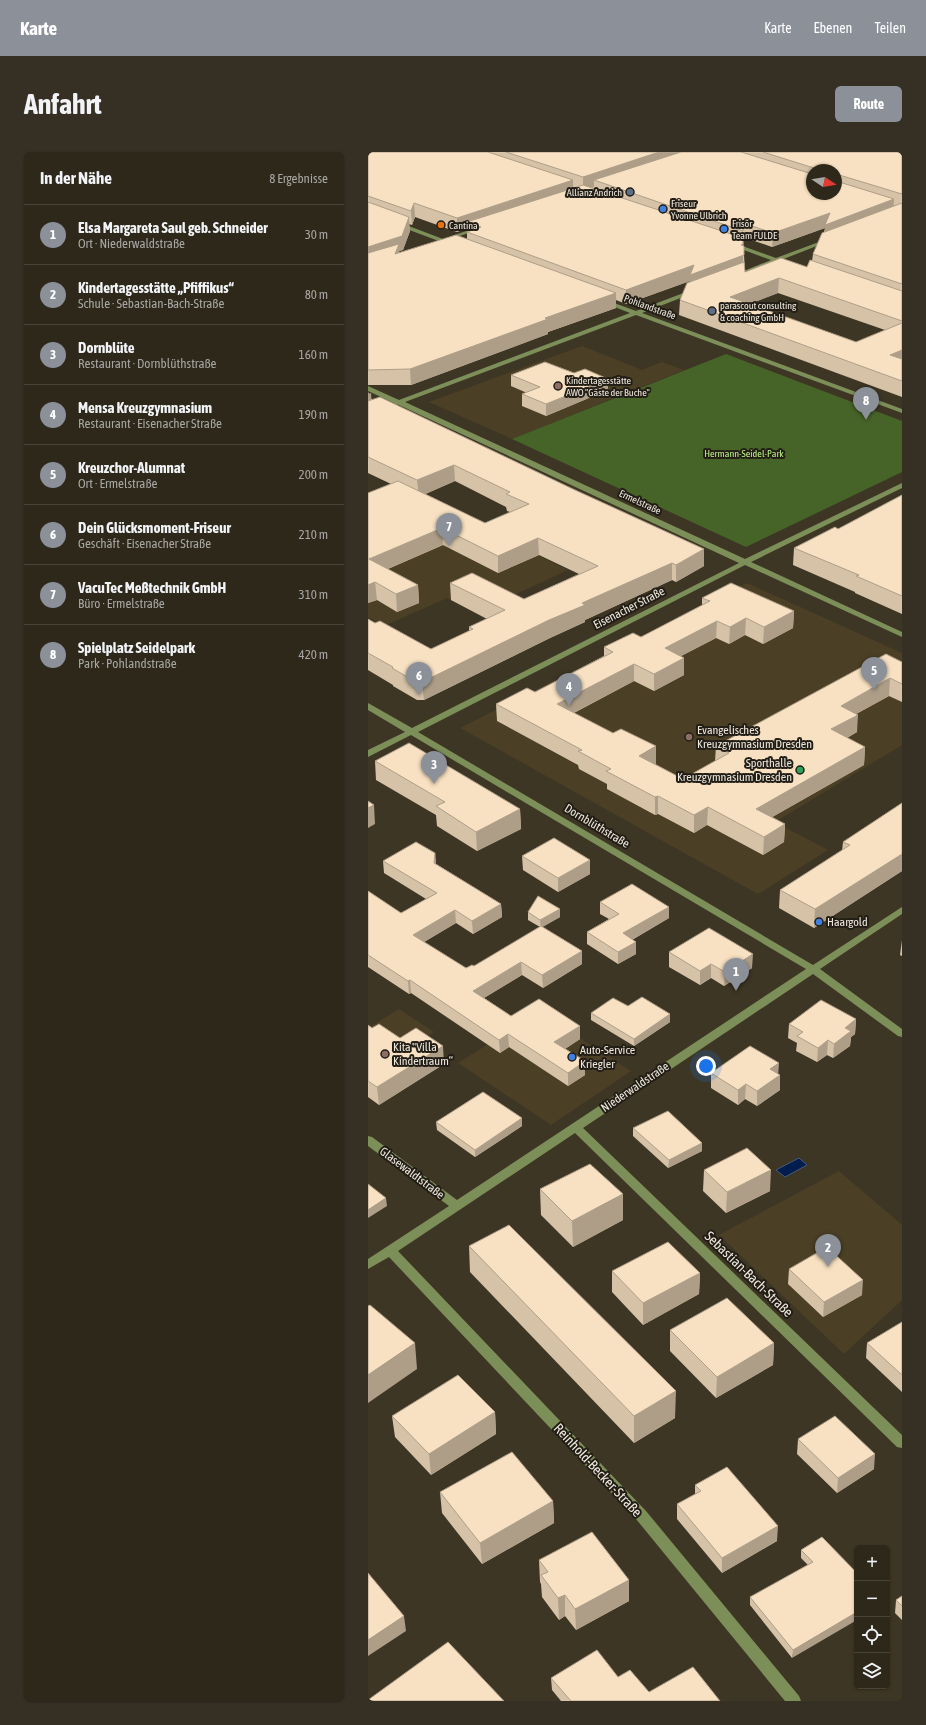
<!DOCTYPE html>
<html lang="de">
<head>
<meta charset="utf-8">
<style>
  body { margin:0; font-family:"Asap Condensed",sans-serif; background:#363024; color:#f1f3f6 }
  .controls { position:absolute; right:12px; bottom:12px; display:grid; overflow:hidden; border-radius:6px; box-shadow:0 1px 3px #0004 }
  .controls button { width:36px; height:36px; display:grid; place-items:center; padding:0; border:0; border-bottom:1px solid #49443a; background:#2e281b; color:#f1f3f6; font:20px sans-serif }
  .compass { position:absolute; left:438px; top:12px; width:36px; height:36px; border-radius:50%; background:#2e281b; box-shadow:0 1px 3px #0004; rotate:102deg }
  .you { position:absolute; left:338px; top:914px; width:14px; height:14px; margin:-10px; border:3px solid #fff; border-radius:50%; background:#1a73e8; box-shadow:0 0 0 6px #1a73e833 }
  .badge { display:grid; place-items:center; width:26px; height:26px; border-radius:50%; background:#8c9099; color:#fff; font-size:13px; font-weight:700 }
  .pin { position:absolute; translate:-50% -33px; filter:drop-shadow(0 1px 2px #0008) }
  .pin::after { content:''; position:absolute; top:21px; width:14px; height:12px; background:inherit; clip-path:polygon(0 0,100% 0,50% 100%) }
  .list { margin:0; padding:0; list-style:none }
  h2 { display:flex; justify-content:space-between; align-items:center; height:52px; margin:0; padding:0 16px; font-size:17px }
  h2 small { font-size:13px; font-weight:400; color:#a7a6a3 }
  .list li { display:grid; grid-template-columns:26px 1fr auto; gap:12px; align-items:center; box-sizing:border-box; height:60px; padding:0 16px; border-top:1px solid #49443a }
  .list b { display:block; font-size:15px; white-space:nowrap }
  .list p { margin:0; font-size:13px; white-space:nowrap; color:#a7a6a3 }
  .list em { font-size:13px; font-style:normal; color:#a7a6a3 }
  .icon { flex:none; width:22px; height:22px; fill:none; stroke:currentColor; stroke-width:2; stroke-linecap:round; stroke-linejoin:round }
  .map { position:relative; flex:none; width:534px; height:1549px; overflow:hidden; border-radius:6px }
  header { display:flex; align-items:center; gap:24px; box-sizing:border-box; height:56px; padding:0 20px; background:#8c9099; color:#fff }
  header strong { font-size:19px }
  nav { display:flex; gap:22px; margin-inline-start:auto; font-size:14px }
  .intro { display:flex; align-items:center; justify-content:space-between; box-sizing:border-box; height:96px; padding:0 24px }
  h1 { margin:0; font-size:28px }
  .button { padding:10px 18px; border-radius:6px; background:#8c9099; color:#fff; font-size:14px; font-weight:700 }
  main { display:flex; gap:24px; padding:0 24px }
  aside { flex:1; background:#2e281b; border-radius:6px; box-shadow:0 1px 3px #0004 }
  .map>svg:first-child { display:block }
</style>
</head>
<body>
<header>
<strong>Karte</strong>
<nav><a>Karte</a><a>Ebenen</a><a>Teilen</a></nav>
</header>
<div class="intro"><h1>Anfahrt</h1><a class="button">Route</a></div>
<main>
<aside>
<h2>In der Nähe<small>8 Ergebnisse</small></h2>
<ul class="list">
<li><span class="badge">1</span><div><b>Elsa Margareta Saul geb. Schneider</b><p>Ort · Niederwaldstraße</p></div><em>30 m</em></li>
<li><span class="badge">2</span><div><b>Kindertagesstätte „Pfiffikus“</b><p>Schule · Sebastian-Bach-Straße</p></div><em>80 m</em></li>
<li><span class="badge">3</span><div><b>Dornblüte</b><p>Restaurant · Dornblüthstraße</p></div><em>160 m</em></li>
<li><span class="badge">4</span><div><b>Mensa Kreuzgymnasium</b><p>Restaurant · Eisenacher Straße</p></div><em>190 m</em></li>
<li><span class="badge">5</span><div><b>Kreuzchor-Alumnat</b><p>Ort · Ermelstraße</p></div><em>200 m</em></li>
<li><span class="badge">6</span><div><b>Dein Glücksmoment-Friseur</b><p>Geschäft · Eisenacher Straße</p></div><em>210 m</em></li>
<li><span class="badge">7</span><div><b>VacuTec Meßtechnik GmbH</b><p>Büro · Ermelstraße</p></div><em>310 m</em></li>
<li><span class="badge">8</span><div><b>Spielplatz Seidelpark</b><p>Park · Pohlandstraße</p></div><em>420 m</em></li>
</ul>
</aside>
<div class="map">
<svg width="534" height="1549" viewBox="0 0 534 1549">
  <rect width="100%" height="100%" fill="#3e3624"/>
  <path fill="#4b3f26" d="M214,194L274,218L294,210L316,218L144,287L61,250Z
    M76,358L200,418L107,461L79,446L16,474L0,465V390Z
    M379,431L534,501V593L407,670L460,698L390,742L92,576Z
    M31,857L66,880L0,923V876Z
    M171,860L263,919L183,973L90,911Z
    M471,1019L534,1073V1148L476,1202L351,1083Z"/>
  <path fill="#476428" d="M358,202L534,269V320L378,395L144,287Z"/>
  <path fill="#001d4d" stroke="#475a78" d="M431,1006L439,1013L417,1025L408,1018Z"/>
  <g fill="none" stroke-linecap="round" stroke-linejoin="round">
    <path fill="#7c8f58" fill-rule="evenodd" d="M30,70L75,87L110,75L115,76L80,88L86,91V93L84,94L28,73L27,72Z
      M459,87L464,88L413,108V110H408L366,126L361,125L403,108L362,93V91H366L408,106Z
      M326,137L328,138V140L274,161L534,257V261L268,163L37,250L377,407L534,331V336L383,410L534,480V485L377,413L50,580L445,813L534,755V762L452,817L534,877V885L530,884L445,822L215,976L534,1283V1296L529,1295L207,981L30,1099L278,1359L431,1544L433,1549H417L268,1367L21,1105L0,1117V1107L81,1054L0,994V984L4,985L89,1048L438,817L43,583L0,605V598L37,580L0,558V551L44,576L371,411L31,253L27,252L26,251L0,239V234L31,248L262,161L234,150V148H238L268,159Z"/>
  </g>
  <path fill="#d5c2a7" fill-rule="evenodd" d="M0,0H534V245L311,163L312,148L322,129L258,152L248,148V156L180,180V182L43,233H0ZM444,18H468L444,42ZM47,65L89,80L99,76V87L32,101L31,99L35,98L42,79L41,72L44,73ZM457,76L456,80L445,102L444,109L439,115L377,120L375,85L404,95ZM410,141L517,178L488,190L381,152Z
    M143,223L240,238L178,264L154,254V242L159,241L143,234Z
    M0,240L4,248L207,338L336,397V414L308,430L304,428L217,468V470L182,486L56,548H49L25,534V533L0,518V467L7,471L63,497L101,479V475L119,467L83,448L82,431L156,447L211,422L171,403L130,421L75,393L20,417L50,433L51,451L29,460L9,448L0,451V341L23,332L0,321ZM87,329L138,355L139,359L142,360L117,371L57,342Z
    M534,343V462L487,441V440L425,413L426,396L470,377Z
    M334,446L426,459L425,476L395,492L377,483L361,492L348,486L313,504L316,506V523L286,539L266,529L206,561L288,612H287L315,627L347,609L348,594L534,510V550L521,544L488,562L489,580L479,586L497,595L496,613L404,665L417,672L416,690L395,703L339,673L326,681L290,662L287,663L239,637V632L211,617L210,613L129,569L128,552L167,540L236,504V495L273,485L334,454Z
    M7,609L152,657L153,677L109,699L69,674L68,663L8,628Z
    M534,651V719L446,776L411,756L412,738L474,699L475,690Z
    M67,701L68,712L133,752L134,765L105,782L88,771L56,790L98,816L106,814L172,775L160,768V760L192,757V765L174,775L214,799V812L175,836L154,823L116,846L143,864L212,874V887L197,897L217,923L200,934L141,895L132,901L43,841L41,842L0,815V739L33,761L58,747L16,721L15,709Z
    M154,704L222,708V722L190,740L155,718Z
    M232,750L301,755V766L264,788L268,802L250,812L219,792V780L241,767L232,762Z
    M534,788V804L532,803Z
    M301,800L384,816L356,834L343,826L332,833L301,815Z
    M260,854L302,862V870L266,894L223,868V861Z
    M488,867L487,882L483,885L482,894L465,906L459,903L449,910L428,899L429,891L420,886L421,872Z
    M0,873L4,876L32,886L76,912L11,953L0,945Z
    M343,921L412,923V938L389,954L377,947L370,953L343,936Z
    M154,966V974L107,1005L69,978L68,970Z
    M265,976L334,991V999L300,1016L265,984Z
    M336,1018L402,1039L358,1061L335,1039Z
    M172,1037L255,1068L205,1095L173,1063Z
    M101,1094L307,1266L266,1291L102,1120Z
    M421,1117L494,1143L455,1165L420,1132Z
    M244,1119L332,1121L331,1142L275,1173L244,1140Z
    M534,1170V1240L498,1206L499,1191Z
    M302,1178L406,1191L405,1213L348,1246L302,1199Z
    M127,1260L128,1282L63,1323L27,1285L24,1264Z
    M430,1287L506,1317L469,1341L429,1302Z
    M327,1333L409,1389L354,1421L309,1367V1352L327,1342Z
    M72,1340L185,1349L186,1371L114,1412L74,1361Z
    M454,1385L424,1506L382,1453V1445L440,1413L433,1406V1398Z
    M171,1408L261,1449L208,1478L197,1464L191,1468L174,1445L173,1432L172,1430Z
    M534,1444V1468L527,1461L528,1448Z
    M250,1525L281,1540L352,1549H193L184,1538L183,1526Z"/>
  <path fill="#ae9e88" d="M291,0H331L226,28V35L215,38V25Z
    M205,28V42L99,70V76L89,80V66Z
    M526,47L525,61L456,87L457,76L404,95L405,81L462,61Z
    M46,51L47,65L44,73L43,59Z
    M41,65L42,79L35,98L31,99L32,106L0,109V95Z
    M375,92V117L322,137V129L258,152V138Z
    M411,126L410,141L361,160L362,145Z
    M248,141V156L180,180V182L43,233L42,217L177,166Z
    M534,198V213L522,203Z
    M240,227V238L178,264V252Z
    M3,241L4,257L0,259V242Z
    M86,313L87,329L51,345L49,328Z
    M74,376L75,393L3,424L1,407Z
    M170,386L171,403L130,421V404Z
    M336,397V414L308,430V413Z
    M304,411V428L217,468V470L182,486L56,548L54,530L214,451Z
    M7,430L9,448L0,451V433Z
    M50,433L51,451L29,460L28,442Z
    M426,459L425,476L395,492L396,475Z
    M378,466L377,483L361,492L362,475Z
    M349,469L348,486L296,513L297,496Z
    M316,506V523L286,539V522Z
    M266,512V529L190,569L189,552Z
    M522,526L521,544L472,571L473,554Z
    M490,563L489,580L462,595L463,577Z
    M288,594V612L271,622V604Z
    M497,595L496,613L387,675L388,657Z
    M290,644V662L287,663V645Z
    M6,653L7,672L0,676V656Z
    M340,655L339,673L326,681V663Z
    M152,657L153,677L109,699L108,680Z
    M417,672L416,690L395,703L396,685Z
    M67,701L68,714L66,711Z
    M534,702V719L446,776L447,757Z
    M222,708V722L190,740V726Z
    M133,752L134,765L105,782L104,769Z
    M301,755V766L255,793V781Z
    M192,757V765L173,776L172,768Z
    M87,758L88,771L46,796L45,783Z
    M268,790V802L250,812V800Z
    M214,799V812L175,836L174,823Z
    M385,802L384,816L356,834L357,820Z
    M153,810L154,823L106,852L105,839Z
    M343,812V826L332,833V819Z
    M42,828L43,841L41,842L40,829Z
    M302,862V870L266,894V887Z
    M488,867L487,882L483,885L482,894L465,906L466,892L477,876Z
    M212,874V887L187,903L186,890Z
    M140,882L141,895L132,901L131,888Z
    M460,888L459,903L449,910L450,896Z
    M75,894L76,912L11,953L9,935Z
    M217,909V923L200,934V921Z
    M411,911L410,925L412,923V938L389,954V939L402,917Z
    M378,932L377,947L370,953V938Z
    M154,966V974L107,1005V998Z
    M334,991V999L300,1016L301,1008Z
    M403,1018L402,1039L358,1061L359,1040Z
    M255,1042V1068L205,1095L204,1069Z
    M18,1046L19,1054L0,1066V1058Z
    M332,1121L331,1142L275,1173V1151Z
    M495,1128L494,1143L455,1165L456,1150Z
    M47,1191L49,1217L0,1251V1223Z
    M406,1191L405,1213L348,1246L349,1225Z
    M308,1239L307,1266L266,1291V1264Z
    M127,1260L128,1282L63,1323L61,1302Z
    M507,1302L506,1317L469,1341L470,1326Z
    M185,1349L186,1371L114,1412L112,1391Z
    M410,1374L409,1389L354,1421V1406Z
    M261,1428V1449L208,1478L207,1457Z
    M197,1443V1464L191,1468L190,1446Z
    M489,1460V1468L424,1506L425,1498Z
    M36,1464L38,1479L0,1504V1488Z"/>
  <path fill="#f8e1c2" stroke="#ae9e88" d="M0,0H120L205,28L89,66L46,51L43,59L0,44Z
    M138,0H291L215,25Z
    M313,0H373L444,22V42H468V24V29L526,47L457,73L462,61L405,81L375,71V79L226,28Z
    M395,0H534V42L468,22V18H446V16Z
    M215,33L375,86V92L373,93L376,94V103L322,123L326,113L258,138L99,80L113,75L99,70Z
    M0,50L41,65L34,84L0,95Z
    M534,51V132L445,102L454,81Z
    M88,83L248,141L177,166L180,167L42,217L0,218V101L31,92L27,102Z
    M413,106L439,115L442,108L534,139V169L411,126L362,145L488,190L534,171V198L522,203L534,207V229L312,148L319,131L376,110L377,120Z
    M177,210L206,221L217,217L240,227L178,252L154,242L172,235L143,223Z
    M12,245L207,338L336,397L308,413L304,411L214,451L217,453L181,468L54,530H48L24,516L25,515L0,501V467L7,471L12,469L63,497L105,477L101,475L137,458L82,431L104,421L156,447L230,414L170,386L130,404L74,376L1,407L50,433L28,442L7,430L0,433V341L30,329L117,371L161,352L138,342L142,340L86,313L49,328L0,305V249Z
    M534,343V444L488,424L491,423L426,396L467,375L470,377Z
    M363,431L426,459L396,475L378,466L362,475L349,469L297,496L316,506L286,522L266,512L189,552L245,581L253,577L288,594L271,604L315,627L361,601L348,594L518,502L534,510V532L522,526L473,554L490,563L463,577L497,595L388,657L417,672L396,685L340,655L326,663L290,644L287,645L238,619L243,617L210,599L214,598L128,552L159,536L167,540L245,500L236,495L265,481L273,485L342,449L334,446Z
    M41,591L152,657L108,680L68,654L77,650L7,609Z
    M0,649L6,653L0,656Z
    M534,651V702L447,757L412,738L482,693L475,690Z
    M186,686L222,708L190,726L154,704Z
    M48,690L67,701L66,711L133,752L104,769L87,758L45,783L98,816L104,813L106,814L173,774L214,799L174,823L153,810L105,839L143,864L171,847L212,874L186,890L217,909L200,921L140,882L131,888L42,828L40,829L0,803V739L33,761L69,741L15,709Z
    M264,732L301,755L255,781L268,790L250,800L219,780L251,762L232,750Z
    M170,744L192,757L172,768L160,760Z
    M341,776L385,802L357,820L343,812L332,819L301,800Z
    M274,845L302,862L266,887L223,861L245,846L260,854Z
    M453,848L488,867L477,876L483,879L466,892L460,888L450,896L429,884L435,880L421,872Z
    M11,872L32,886L48,876L75,894L9,935L0,929V873L4,876Z
    M382,894L411,911L402,917L412,923L389,939L378,932L370,938L343,921Z
    M115,940L154,966L107,998L68,970Z
    M300,959L334,991L301,1008L265,976Z
    M379,996L403,1018L359,1040L336,1018Z
    M222,1012L255,1042L204,1069L172,1037Z
    M0,1032L18,1046L0,1058Z
    M141,1073L308,1239L266,1264L101,1094Z
    M300,1090L332,1121L275,1151L244,1119Z
    M459,1095L495,1128L456,1150L421,1117Z
    M359,1146L406,1191L349,1225L302,1178Z
    M2,1153L47,1191L0,1223V1154Z
    M534,1170V1223L499,1191Z
    M90,1223L127,1260L61,1302L24,1264Z
    M467,1264L507,1302L470,1326L430,1287Z
    M144,1300L185,1349L112,1391L72,1340Z
    M359,1315L410,1374L354,1406L309,1352L333,1339L327,1333Z
    M224,1380L261,1428L207,1457L197,1443L190,1446L173,1423L180,1420L171,1408Z
    M454,1385L489,1421V1460L425,1498L382,1445L445,1410L433,1398Z
    M0,1421L36,1464L0,1488Z
    M534,1444V1454L528,1448Z
    M80,1490L136,1549H0V1548Z
    M229,1498L250,1525L262,1518L281,1540L325,1515L352,1549H203L183,1526Z"/>
  <g fill="#5c6f8a" stroke="#221e16" stroke-width="1.5">
    <circle cx="262" cy="40" r="4"/>
    <circle cx="344" cy="159" r="4"/>
  </g>
  <g fill="#3f7fe0" stroke="#221e16" stroke-width="1.5">
    <circle cx="295" cy="57" r="4"/>
    <circle cx="356" cy="77" r="4"/>
    <circle cx="451" cy="770" r="4"/>
    <circle cx="204" cy="905" r="4"/>
  </g>
  <circle fill="#e8710a" stroke="#221e16" stroke-width="1.5" cx="73" cy="73" r="4"/>
  <g fill="#8d6e63" stroke="#221e16" stroke-width="1.5">
    <circle cx="190" cy="234" r="4"/>
    <circle cx="321" cy="585" r="4"/>
    <circle cx="17" cy="902" r="4"/>
  </g>
  <circle fill="#2e9e5b" stroke="#221e16" stroke-width="1.5" cx="432" cy="618" r="4"/>
  <g text-anchor="middle" dominant-baseline="central" stroke-width="4" stroke-linejoin="round" paint-order="stroke">
    <g font-size="10" fill="#eee8dd" stroke="#221e16" text-anchor="start">
      <text x="254" y="40" text-anchor="end">Allianz Andrich</text>
      <text x="303" y="51">Friseur<tspan x="303" dy="12">Yvonne Ulbrich</tspan></text>
      <text x="364" y="71">Frisör<tspan x="364" dy="12">Team FULDE</tspan></text>
      <text x="81" y="73">Cantina</text>
      <text x="352" y="153">parascout consulting<tspan x="352" dy="12">&amp; coaching GmbH</tspan></text>
      <text x="198" y="228">Kindertagesstätte<tspan x="198" dy="12">AWO "Gäste der Buche"</tspan></text>
    </g>
    <g font-size="10" fill="#eee8dd" stroke="#221e16">
      <text transform="translate(282 155) rotate(20)">Pohlandstraße</text>
      <text transform="translate(272 350) rotate(25)">Ermelstraße</text>
    </g>
    <g font-size="10" fill="#bbf386" stroke="#221e16">
      <text x="376" y="301">Hermann-Seidel-Park</text>
    </g>
    <g font-size="12" fill="#eee8dd" stroke="#221e16">
      <text transform="translate(261 456) rotate(-27)">Eisenacher Straße</text>
      <text transform="translate(229 674) rotate(31)">Dornblüthstraße</text>
      <text transform="translate(267 935) rotate(-34)">Niederwaldstraße</text>
      <text transform="translate(44 1021) rotate(37)">Glasewaldtstraße</text>
    </g>
    <g font-size="12" fill="#eee8dd" stroke="#221e16" text-anchor="start">
      <text x="329" y="578">Evangelisches<tspan x="329" dy="14">Kreuzgymnasium Dresden</tspan></text>
      <text x="424" y="611" text-anchor="end">Sporthalle<tspan x="424" dy="14">Kreuzgymnasium Dresden</tspan></text>
      <text x="459" y="770">Haargold</text>
      <text x="25" y="895">Kita "Villa<tspan x="25" dy="14">Kindertraum“</tspan></text>
      <text x="212" y="898">Auto-Service<tspan x="212" dy="14">Kriegler</tspan></text>
    </g>
    <g font-size="14" fill="#eee8dd" stroke="#221e16">
      <text transform="translate(381 1122) rotate(44)">Sebastian-Bach-Straße</text>
      <text transform="translate(230 1318) rotate(47)">Reinhold-Becker-Straße</text>
    </g>
  </g>
</svg>
<div class="controls">
<button>+</button>
<button>−</button>
<button><svg class="icon" aria-label="locate" viewBox="0 0 24 24"><circle cx="12" cy="12" r="6"/><path d="M12 2v4M12 18v4M2 12h4M18 12h4"/></svg></button>
<button><svg class="icon" aria-label="layers" viewBox="0 0 24 24"><path d="M12 4l9 5-9 5-9-5zM3 14l9 5 9-5"/></svg></button>
</div>
<svg class="compass" viewBox="-18 -18 36 36"><path d="M0-13l5 13h-10z" fill="#e53935"/><path d="M0 13l5-13h-10z" fill="#a7a6a3"/></svg>
<div class="you"></div>
<div class="pin badge" style="left:368px;top:839px">1</div>
<div class="pin badge" style="left:460px;top:1115px">2</div>
<div class="pin badge" style="left:66px;top:632px">3</div>
<div class="pin badge" style="left:201px;top:554px">4</div>
<div class="pin badge" style="left:506px;top:538px">5</div>
<div class="pin badge" style="left:51px;top:543px">6</div>
<div class="pin badge" style="left:81px;top:394px">7</div>
<div class="pin badge" style="left:498px;top:268px">8</div>
</div>
</main>
</body>
</html>
